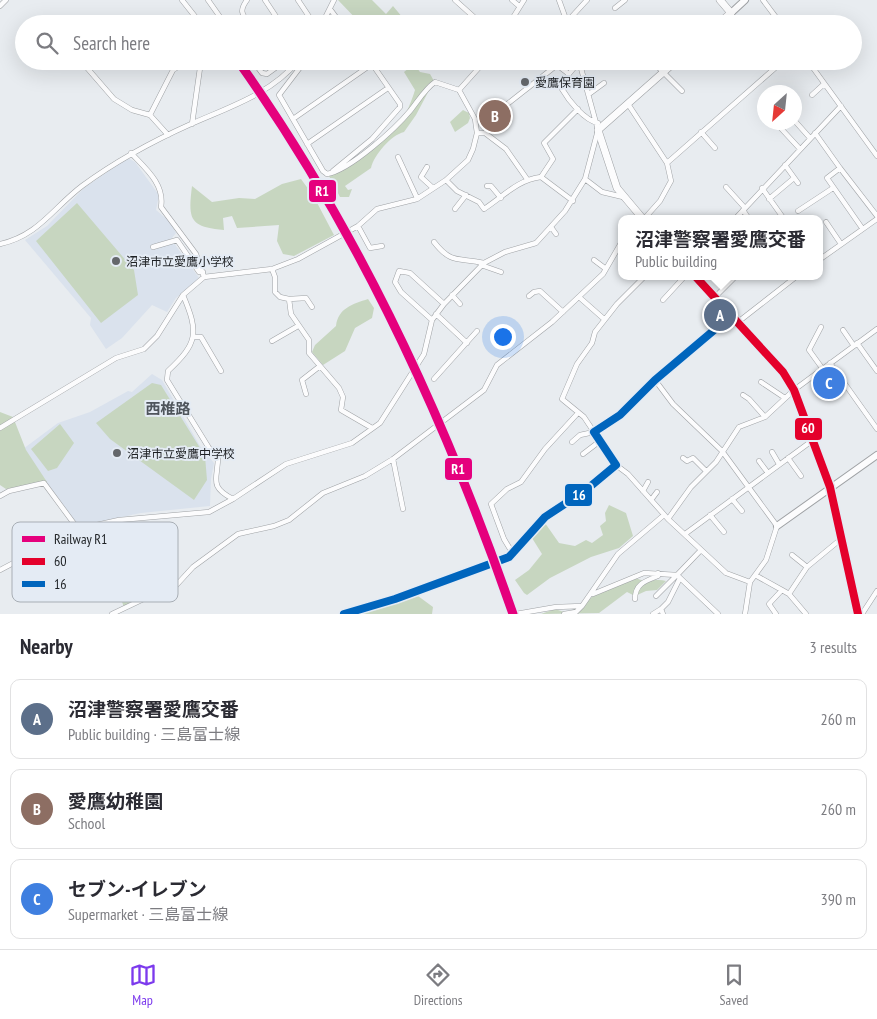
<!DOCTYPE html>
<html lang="en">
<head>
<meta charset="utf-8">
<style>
  body { margin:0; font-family:"PT Sans Narrow","Noto Sans JP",sans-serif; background:#f2f2f3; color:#2b2b33 }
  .compass { position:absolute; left:757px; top:85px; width:45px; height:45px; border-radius:50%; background:#fff; box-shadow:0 5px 20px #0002; rotate:207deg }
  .you { position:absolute; left:502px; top:336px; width:18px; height:18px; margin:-12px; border:4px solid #fff; border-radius:50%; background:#1a73e8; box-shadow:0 0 0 8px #1a73e833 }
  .badge { display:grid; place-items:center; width:32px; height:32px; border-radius:50%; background:#7c3aed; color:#fff; font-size:16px; font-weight:700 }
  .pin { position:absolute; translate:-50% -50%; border:2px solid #fff; box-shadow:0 1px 5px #0006 }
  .popup { position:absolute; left:618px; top:215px; width:205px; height:65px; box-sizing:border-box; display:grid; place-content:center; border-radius:10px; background:#fff; filter:drop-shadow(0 1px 4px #0005); font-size:16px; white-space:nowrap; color:#7c7c81 }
  .popup b { font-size:19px; color:#2b2b33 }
  .popup::after { content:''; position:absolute; left:50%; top:100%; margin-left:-10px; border:10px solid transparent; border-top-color:#fff }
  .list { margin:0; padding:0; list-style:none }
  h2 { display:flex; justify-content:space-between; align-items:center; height:65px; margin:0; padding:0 20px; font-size:21px }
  h2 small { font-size:16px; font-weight:400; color:#7c7c81 }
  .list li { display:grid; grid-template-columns:32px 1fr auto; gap:15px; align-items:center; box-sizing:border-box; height:80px; margin:0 10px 10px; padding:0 10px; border:1px solid #e1e1e2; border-radius:10px }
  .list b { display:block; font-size:19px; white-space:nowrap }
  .list p { margin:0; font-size:16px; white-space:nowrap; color:#7c7c81 }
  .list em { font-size:16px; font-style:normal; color:#7c7c81 }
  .icon { flex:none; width:28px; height:28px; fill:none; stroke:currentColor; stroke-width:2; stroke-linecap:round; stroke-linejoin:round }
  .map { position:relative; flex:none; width:877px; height:614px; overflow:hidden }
  .search { position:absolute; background:#fff; box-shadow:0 5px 20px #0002; left:15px; right:15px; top:15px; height:55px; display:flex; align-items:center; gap:12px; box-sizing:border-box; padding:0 18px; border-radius:28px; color:#7c7c81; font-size:19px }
  .sheet { height:335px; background:#fff }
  nav { display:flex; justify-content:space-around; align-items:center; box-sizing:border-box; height:70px; border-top:1px solid #e1e1e2; background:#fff; font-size:14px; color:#7c7c81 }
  nav a { display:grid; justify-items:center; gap:2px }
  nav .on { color:#7c3aed }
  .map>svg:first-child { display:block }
</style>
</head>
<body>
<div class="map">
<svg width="877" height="614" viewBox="0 0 877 614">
  <rect width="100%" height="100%" fill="#e8ecf0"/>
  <path fill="#dae2ed" d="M128,158L135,162L159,195L156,210L169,221L176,233L171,239L199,278L176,298L167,312L152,305L122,338L106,349L90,325L91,318L25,240L47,226L84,188Z
    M152,374L162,380L200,446L214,463L211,479L210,506L141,513L78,526L23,449L58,423L90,412L128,391L132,392Z"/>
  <path fill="#c7d6c0" d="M338,0H372L386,14L393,6L408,24H361Z
    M414,64L420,72L430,74L434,81L416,115L404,132C391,135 374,155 371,168L345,186L348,190L352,189L349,197H340L329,176C345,171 389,136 400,122C406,115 412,100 415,90L404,72Z
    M463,110L469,113L470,118L468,123L455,132L450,122Z
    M301,179L314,197L334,235L294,256L283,254L277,241L279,225L237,228L232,216L223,218L224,230C189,227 188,219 192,186L212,202L239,198L255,199L282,184Z
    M77,203L134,270L138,295L101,323L36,241Z
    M368,299L374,308L372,318L355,328L345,351L323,365L312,352L315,345L336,326C338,308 353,304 368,299Z
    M152,383L161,385L205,456L207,480L194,500L110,439L96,423Z
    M0,412L13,417L26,450L47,482L6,489L0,485Z
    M60,424L74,443L57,468L48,471L31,449Z
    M609,505L626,513L633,536L619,548L591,557L550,578L527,595L524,593L515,580L529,570L542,554L532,538L545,523L559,543L575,546L586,540L592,543L603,535L600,526L606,521L605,513Z
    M130,574L142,583L148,594L124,607L114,582Z
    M636,578C647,584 655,578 666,581L657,590L646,591L635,596L627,592L599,613L541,614L555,609L567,613L584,604L593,596Z
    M418,596L433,607L432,614H353Z"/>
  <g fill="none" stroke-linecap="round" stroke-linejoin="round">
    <g stroke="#9fa2a5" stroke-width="5.5">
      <path id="street" d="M182,0L201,24
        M208,0L225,24
        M247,0C239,11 242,14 249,24
        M265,0L281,24
        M298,0L314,24
        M455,0L475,18L487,24
        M512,0L519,6
        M559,0L567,22
        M763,0L781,24
        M0,6L6,0
        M615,8L625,0
        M330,9L341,24
        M322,24L334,0
        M509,24L524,0
        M565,24L587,0
        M253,61L262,73L267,74L285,61
        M305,61L279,95L323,171L327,174
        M808,61L877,156
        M579,62L568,75L562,89C569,101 584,120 598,123
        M653,62L682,91
        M557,65L569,74
        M88,69L114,99L132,110L150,115L168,135
        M589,94L604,83
        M812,95L824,84
        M628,104L667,163L783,61
        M150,115L173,70L187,61
        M293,119L372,64
        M794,120L810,138
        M776,123L800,149
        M192,124L201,61
        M701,132L715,148
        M477,133H485L501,109L557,65L553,61
        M485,133L506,149L527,179
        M815,133L840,168
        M307,144L388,88
        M131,153C145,168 165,184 161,207L196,254L204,277
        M398,157L417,198
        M785,165L798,183
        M427,167L421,177L433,188
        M333,171L372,139L400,107V104L370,61
        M327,174C350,170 395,129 410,111C418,101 425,89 435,82L459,90
        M541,177L553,159L544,143L578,109
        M585,179L602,192L623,197
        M446,180L457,191L479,202L484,209C504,196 517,180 541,177L573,201
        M487,186H491L501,198
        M726,187L745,208
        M762,188L784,219
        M769,199L794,178
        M455,209L466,195
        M743,210L749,219
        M798,211L833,188
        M644,219L660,201L671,181L667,163
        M735,219L841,106
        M826,222L841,244
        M358,226L370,248L382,246
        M551,227L556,234
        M862,228L827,178L840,168L877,216
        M434,242C452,265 458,257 484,263
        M0,244C38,236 53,208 82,186C116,161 153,141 191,124C229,107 271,94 298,61
        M153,247L177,240L199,272H203
        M594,260L606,269
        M819,260L877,219
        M481,265L501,272
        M272,269L275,277V292L280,297L289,299L291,314L309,340V353L339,388L343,397L341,410L372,428
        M183,295C199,333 198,343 168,371L167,380L209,448L218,457C218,479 208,486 233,499
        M452,295L460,304
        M529,296L534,292L540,291L563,312
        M579,297L604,319
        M715,297L735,277
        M289,299L306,298L312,307
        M663,300L685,276
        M436,314L467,343
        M432,320L401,292L395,282L399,271L410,273L444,304
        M738,322L797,276
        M821,327L809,350L822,368
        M843,330L854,346
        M194,337H201L221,371
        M272,341L298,326
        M857,343L877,371
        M830,363L877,429
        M434,379L477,331
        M655,380L673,404L722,451L777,526L766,560L750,582L745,614
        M761,382L785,398
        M306,394L302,380L320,366
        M743,395L749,399L765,417
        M0,428L116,358L144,349L157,336L183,295L204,277L272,269L298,259L358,226L377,209L417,199L446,180L468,160L473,149L477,133L475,119L459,90L485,61
        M572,442L580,435L594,432L584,417L562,399L577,364L592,343L595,332L617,304L645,276
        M772,452L779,464
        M583,454L600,441
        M683,458L687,461L693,458L706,471
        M788,458L801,476
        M393,459L403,509
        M759,461L768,473
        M616,465L628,474L668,519L726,573L750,582
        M643,491L648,482
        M0,496L9,491L44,483L78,529
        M732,499L742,511
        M651,500L657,492
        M710,515L724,532
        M668,519L691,487L716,462L739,427L765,417L794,390L877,329
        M685,534L813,440
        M513,554L504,539L491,504L507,489L521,482L545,449L578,413
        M792,555L807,567
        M0,570L78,529L119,520L209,512L233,499L286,464L352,443L380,423L424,354L432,320L444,304L484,263L505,252L536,243L565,211L585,179L598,130L579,61
        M755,575L782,590
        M593,594L644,573L677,575L701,550
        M789,594L806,614
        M656,596L677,575L718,614
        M635,599C635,584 645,581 658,576V573
        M112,614L152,595L171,591L193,567L238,534L274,526L289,520L323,493L365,476L393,459L484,390L497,365L552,322L603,274L621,243
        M344,614L395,599L509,557L545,517L586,490L616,465L594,432L620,415L655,380L732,315
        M516,614L556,607L582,606L618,554L664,515
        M564,614L576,612L582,606
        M653,614L661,609
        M663,614L661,609L668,602L680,578
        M776,614L769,604L782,590L789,594L807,567L841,539
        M862,614L877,591"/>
    </g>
    <g stroke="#9fa2a5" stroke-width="8">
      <path id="secondary" d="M731,13L745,0
        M777,526L877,455"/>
    </g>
    <g stroke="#9fa2a5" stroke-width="8">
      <path id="primary" d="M718,24L731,13L720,0
        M643,219L617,188L598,130L676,61
        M695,276L783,372L794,390L830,487L858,614"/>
    </g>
    <use href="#street" stroke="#fcfcfd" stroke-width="4.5"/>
    <use href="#secondary" stroke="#fcfcfd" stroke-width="6"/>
    <use href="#primary" stroke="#fcfcfd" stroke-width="7"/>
    <g stroke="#e4ebf4" stroke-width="11">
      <path id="bus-1" d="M695,276L783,372L794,390L830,487L858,614"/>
    </g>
    <g stroke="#e4ebf4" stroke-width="11">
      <path id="bus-2" d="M344,614L395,599L509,557L545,517L586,490L616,465L594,432L620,415L655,380L732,315"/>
    </g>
    <use href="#bus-1" stroke="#e4002b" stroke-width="8"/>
    <use href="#bus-2" stroke="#0065bd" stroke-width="8"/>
    <g stroke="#e4ebf4" stroke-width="12">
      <path id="rail-1" d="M238,61C358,229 446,420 513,614"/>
    </g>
    <use href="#rail-1" stroke="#e5007d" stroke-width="9"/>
  </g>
  <g fill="#64676b" stroke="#e4ebf4" stroke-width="2">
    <circle cx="525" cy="82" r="5"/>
    <circle cx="116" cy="261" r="5"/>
    <circle cx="117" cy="453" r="5"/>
  </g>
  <g text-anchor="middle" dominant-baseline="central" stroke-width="4" stroke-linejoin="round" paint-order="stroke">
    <g font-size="12" fill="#1d2023" stroke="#e4ebf4" text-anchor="start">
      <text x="535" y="82">愛鷹保育園</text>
      <text x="126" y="261">沼津市立愛鷹小学校</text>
      <text x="127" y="453">沼津市立愛鷹中学校</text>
    </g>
    <g font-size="15" font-weight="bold" fill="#4f555c" stroke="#e4ebf4">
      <text x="168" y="408">西椎路</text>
    </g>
  </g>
  <rect x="12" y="522" width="166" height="80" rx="8" fill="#e4ebf4" stroke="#a8aeb5" stroke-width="1"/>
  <rect x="22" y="536" width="23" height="6" fill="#e5007d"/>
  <rect x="22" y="558" width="23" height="7" fill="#e4002b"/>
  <rect x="22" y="581" width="23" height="6" fill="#0065bd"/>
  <g font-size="14" fill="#1d2023">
    <text x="54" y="544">Railway R1</text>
    <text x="54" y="566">60</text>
    <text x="54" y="589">16</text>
  </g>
  <g stroke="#e4ebf4" stroke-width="2">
    <rect x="308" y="179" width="29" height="24" rx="5" fill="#e5007d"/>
    <rect x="794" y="417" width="29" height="24" rx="5" fill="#e4002b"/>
    <rect x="444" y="457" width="29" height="24" rx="5" fill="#e5007d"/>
    <rect x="564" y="483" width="29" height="24" rx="5" fill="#0065bd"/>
  </g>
  <g font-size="14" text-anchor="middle" font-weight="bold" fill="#fff">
    <text x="322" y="196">R1</text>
    <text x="808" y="433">60</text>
    <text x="458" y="474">R1</text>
    <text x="579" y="500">16</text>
  </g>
</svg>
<svg class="compass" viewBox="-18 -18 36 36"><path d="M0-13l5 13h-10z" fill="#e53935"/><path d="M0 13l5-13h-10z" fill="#7c7c81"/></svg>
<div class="you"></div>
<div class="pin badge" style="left:720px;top:315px;background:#5c6f8a">A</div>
<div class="popup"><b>沼津警察署愛鷹交番</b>Public building</div>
<div class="pin badge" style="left:495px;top:116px;background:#8d6e63">B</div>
<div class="pin badge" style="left:829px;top:383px;background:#3f7fe0">C</div>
<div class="search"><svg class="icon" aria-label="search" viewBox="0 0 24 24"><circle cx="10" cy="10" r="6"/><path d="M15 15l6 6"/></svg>Search here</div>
</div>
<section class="sheet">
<h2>Nearby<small>3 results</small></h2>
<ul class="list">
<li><span class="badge" style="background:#5c6f8a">A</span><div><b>沼津警察署愛鷹交番</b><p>Public building · 三島富士線</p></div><em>260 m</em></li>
<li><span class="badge" style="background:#8d6e63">B</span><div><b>愛鷹幼稚園</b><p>School</p></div><em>260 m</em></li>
<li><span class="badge" style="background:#3f7fe0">C</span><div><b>セブン-イレブン</b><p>Supermarket · 三島富士線</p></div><em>390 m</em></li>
</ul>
</section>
<nav>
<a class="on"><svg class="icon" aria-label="map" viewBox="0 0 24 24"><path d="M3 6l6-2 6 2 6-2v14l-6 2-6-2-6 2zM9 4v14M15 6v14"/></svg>Map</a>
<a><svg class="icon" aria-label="directions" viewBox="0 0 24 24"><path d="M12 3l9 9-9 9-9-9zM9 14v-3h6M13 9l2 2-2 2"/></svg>Directions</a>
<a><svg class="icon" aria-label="saved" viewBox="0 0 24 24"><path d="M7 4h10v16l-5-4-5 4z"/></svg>Saved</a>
</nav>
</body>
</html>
